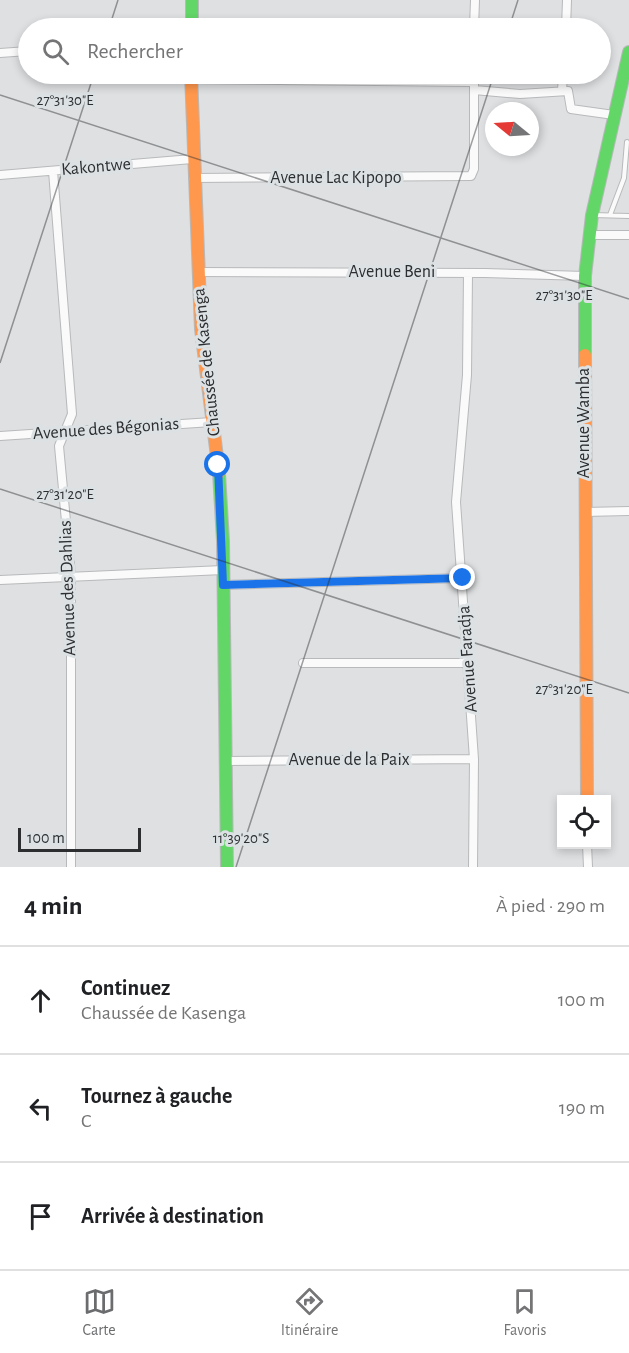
<!DOCTYPE html>
<html lang="fr">
<head>
<meta charset="utf-8">
<style>
  body { margin:0; font-family:"Alegreya Sans",sans-serif; background:#f6f6f6; color:#202124 }
  .controls { position:absolute; right:18px; bottom:18px; display:grid; overflow:hidden; border-radius:0px; box-shadow:0 3px 9px #0003 }
  .controls button { width:54px; height:54px; display:grid; place-items:center; padding:0; border:0; border-bottom:2px solid #e0e0e0; background:#fff; color:#202124; font:30px sans-serif }
  .compass { position:absolute; left:485px; top:102px; width:54px; height:54px; border-radius:50%; background:#fff; box-shadow:0 3px 9px #0003; rotate:288deg }
  .scale { position:absolute; left:18px; bottom:15px; width:123px; box-sizing:border-box; padding-left:6px; border:3px solid #2c2e30; border-top:0; font-size:16px; line-height:21px; white-space:nowrap; color:#2c2e30; -webkit-text-stroke:4px #dce1e4; paint-order:stroke }
  .stop { position:absolute; width:18px; height:18px; margin:-14px; border:4px solid #1a73e8; border-radius:50%; background:#fff }
  .stop.end { background:#1a73e8; border-color:#fff; box-shadow:0 2px 6px #0008 }
  .list { margin:0; padding:0; list-style:none }
  h2 { display:flex; justify-content:space-between; align-items:center; height:78px; margin:0; padding:0 24px; font-size:26px }
  h2 small { font-size:20px; font-weight:400; color:#757577 }
  .list li { display:grid; grid-template-columns:39px 1fr auto; gap:18px; align-items:center; box-sizing:border-box; height:108px; padding:0 24px; border-top:2px solid #e0e0e0 }
  .list b { display:block; font-size:22px; white-space:nowrap }
  .list p { margin:0; font-size:20px; white-space:nowrap; color:#757577 }
  .list em { font-size:20px; font-style:normal; color:#757577 }
  .icon { flex:none; width:33px; height:33px; fill:none; stroke:currentColor; stroke-width:2; stroke-linecap:round; stroke-linejoin:round }
  .map { position:relative; flex:none; width:629px; height:867px; overflow:hidden }
  .search { position:absolute; background:#fff; box-shadow:0 3px 9px #0003; left:18px; right:18px; top:18px; height:66px; display:flex; align-items:center; gap:15px; box-sizing:border-box; padding:0 21px; border-radius:33px; color:#757577; font-size:22px }
  .sheet { height:402px; background:#fff }
  nav { display:flex; justify-content:space-around; align-items:center; box-sizing:border-box; height:84px; border-top:2px solid #e0e0e0; background:#fff; font-size:16px; color:#757577 }
  nav a { display:grid; justify-items:center; gap:3px }
  nav .on { color:#6a6c6e }
  .map>svg:first-child { display:block }
</style>
</head>
<body>
<div class="map">
<svg width="629" height="867" viewBox="0 0 629 867">
  <rect width="100%" height="100%" fill="#dee0e2"/>
  <g fill="none" stroke-linecap="round" stroke-linejoin="round">
    <g stroke="#b8b9ba" stroke-width="6">
      <path id="lane" d="M593,215L629,216
        M610,215L624,178L627,142"/>
    </g>
    <g stroke="#b8b9ba" stroke-width="10">
      <path id="street" d="M474,28L475,0
        M566,28L567,0
        M0,53L28,51
        M191,79L473,82
        M474,90L520,94L568,91L571,109L614,115
        M562,91L563,74
        M53,171L72,414L59,446L71,575V867
        M0,175L192,159
        M193,178L471,176L474,169V74
        M589,235H629
        M198,272L485,273L585,276
        M468,273L467,375L456,502L474,759L473,867
        M0,436L212,422
        M584,512L629,511
        M0,580L223,570
        M223,585L463,578
        M303,663H469
        M225,761L474,759
        M587,844L588,867"/>
    </g>
    <g stroke="#b8b9ba" stroke-width="14">
      <path id="fast" d="M192,0V28
        M585,355V276L592,215L629,52
        M219,473L223,541L227,867"/>
    </g>
    <g stroke="#b8b9ba" stroke-width="14">
      <path id="slow" d="M191,74L201,329L219,473
        M585,355L587,800"/>
    </g>
    <use href="#lane" stroke="#fafafb" stroke-width="4"/>
    <use href="#street" stroke="#fafafb" stroke-width="8"/>
    <use href="#fast" stroke="#63d668" stroke-width="12"/>
    <use href="#slow" stroke="#ff974d" stroke-width="12"/>
  </g>
  <g fill="none" stroke-linecap="round" stroke-linejoin="round">
    <path stroke="#1a73e8" stroke-width="8" d="M218,465L223,585L463,578"/>
  </g>
  <path fill="none" stroke="#2c2e30" stroke-width="1.5" stroke-opacity="0.45" d="M109,28L118,0M509,28L518,0M0,95L629,299M0,363L94,74M0,489L629,693M236,867L494,74"/>
  <g text-anchor="middle" dominant-baseline="central" stroke-width="6" stroke-linejoin="round" paint-order="stroke">
    <g font-size="18" fill="#2c2e30" stroke="#dce1e4">
      <text transform="translate(96 167) rotate(-5)">Kakontwe</text>
      <text x="336" y="178">Avenue Lac Kipopo</text>
      <text x="392" y="272">Avenue Beni</text>
      <text transform="translate(207 362) rotate(-96)">Chaussée de Kasenga</text>
      <text transform="translate(584 423) rotate(-90)">Avenue Wamba</text>
      <text transform="translate(106 429) rotate(-4)">Avenue des Bégonias</text>
      <text transform="translate(68 588) rotate(-92)">Avenue des Dahlias</text>
      <text transform="translate(468 659) rotate(-94)">Avenue Faradja</text>
      <text x="349" y="760">Avenue de la Paix</text>
    </g>
  </g>
  <g font-size="15" text-anchor="middle" fill="#2c2e30" stroke="#dce1e4" stroke-width="6" stroke-linejoin="round" paint-order="stroke">
    <text x="65" y="105">27°31'30"E</text>
    <text x="564" y="300">27°31'30"E</text>
    <text x="65" y="499">27°31'20"E</text>
    <text x="564" y="694">27°31'20"E</text>
    <text x="241" y="843">11°39'20"S</text>
  </g>
</svg>
<div class="controls">
<button><svg class="icon" aria-label="locate" viewBox="0 0 24 24"><circle cx="12" cy="12" r="6"/><path d="M12 2v4M12 18v4M2 12h4M18 12h4"/></svg></button>
</div>
<svg class="compass" viewBox="-18 -18 36 36"><path d="M0-13l5 13h-10z" fill="#e53935"/><path d="M0 13l5-13h-10z" fill="#757577"/></svg>
<div class="scale">100 m</div>
<div class="stop" style="left:218px;top:465px"></div>
<div class="stop end" style="left:463px;top:578px"></div>
<div class="search"><svg class="icon" aria-label="search" viewBox="0 0 24 24"><circle cx="10" cy="10" r="6"/><path d="M15 15l6 6"/></svg>Rechercher</div>
</div>
<section class="sheet">
<h2>4 min<small>À pied · 290 m</small></h2>
<ul class="list">
<li><svg class="icon" aria-label="ahead" viewBox="0 0 24 24"><path d="M12 20V5M6 11l6-6 6 6"/></svg><div><b>Continuez</b><p>Chaussée de Kasenga</p></div><em>100 m</em></li>
<li><svg class="icon" aria-label="left" viewBox="0 0 24 24"><path d="M17 20v-9H6M10 6l-5 5 5 5"/></svg><div><b>Tournez à gauche</b><p>C</p></div><em>190 m</em></li>
<li><svg class="icon" aria-label="arrive" viewBox="0 0 24 24"><path d="M6 21V4h12l-3 4 3 4H6"/></svg><div><b>Arrivée à destination</b></div></li>
</ul>
</section>
<nav>
<a class="on"><svg class="icon" aria-label="map" viewBox="0 0 24 24"><path d="M3 6l6-2 6 2 6-2v14l-6 2-6-2-6 2zM9 4v14M15 6v14"/></svg>Carte</a>
<a><svg class="icon" aria-label="directions" viewBox="0 0 24 24"><path d="M12 3l9 9-9 9-9-9zM9 14v-3h6M13 9l2 2-2 2"/></svg>Itinéraire</a>
<a><svg class="icon" aria-label="saved" viewBox="0 0 24 24"><path d="M7 4h10v16l-5-4-5 4z"/></svg>Favoris</a>
</nav>
</body>
</html>
